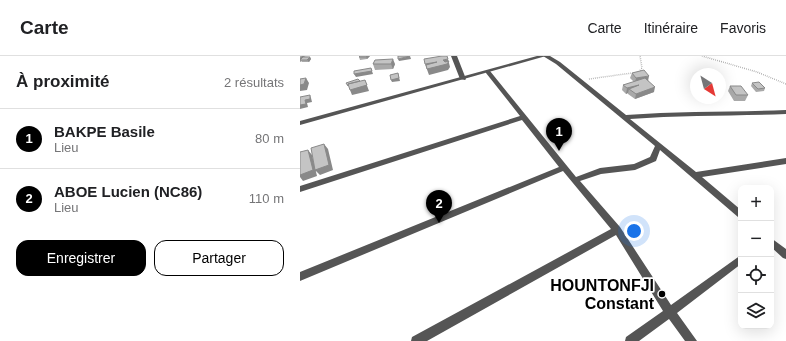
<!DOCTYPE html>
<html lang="fr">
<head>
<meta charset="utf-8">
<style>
  body { margin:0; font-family:Helvetica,sans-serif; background:#f2f2f2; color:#202124 }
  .controls { position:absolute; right:12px; bottom:12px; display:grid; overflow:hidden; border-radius:8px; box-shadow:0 4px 16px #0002 }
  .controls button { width:36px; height:36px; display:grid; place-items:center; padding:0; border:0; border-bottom:1px solid #e0e0e0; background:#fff; color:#202124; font:20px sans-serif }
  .compass { position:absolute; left:390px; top:12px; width:36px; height:36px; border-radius:50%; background:#fff; box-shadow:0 4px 16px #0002; rotate:144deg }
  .you { position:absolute; left:334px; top:175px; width:14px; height:14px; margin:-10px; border:3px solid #fff; border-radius:50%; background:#1a73e8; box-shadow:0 0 0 6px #1a73e833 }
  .badge { display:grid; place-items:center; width:26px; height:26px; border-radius:50%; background:#000; color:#fff; font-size:13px; font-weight:700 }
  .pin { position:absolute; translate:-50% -33px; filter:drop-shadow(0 1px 2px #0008) }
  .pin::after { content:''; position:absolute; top:21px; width:14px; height:12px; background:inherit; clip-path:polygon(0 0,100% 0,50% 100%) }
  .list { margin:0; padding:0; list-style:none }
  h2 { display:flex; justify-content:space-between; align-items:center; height:52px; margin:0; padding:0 16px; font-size:17px }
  h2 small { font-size:13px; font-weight:400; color:#757577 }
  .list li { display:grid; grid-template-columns:26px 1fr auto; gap:12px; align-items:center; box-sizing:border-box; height:60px; padding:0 16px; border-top:1px solid #e0e0e0 }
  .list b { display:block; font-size:15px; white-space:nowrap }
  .list p { margin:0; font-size:13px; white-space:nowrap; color:#757577 }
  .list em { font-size:13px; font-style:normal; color:#757577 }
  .actions { display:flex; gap:8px; padding:12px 16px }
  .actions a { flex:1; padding:9px 0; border:1px solid #000; border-radius:12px; text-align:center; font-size:14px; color:#000 }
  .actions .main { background:#000; color:#fff }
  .icon { flex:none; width:22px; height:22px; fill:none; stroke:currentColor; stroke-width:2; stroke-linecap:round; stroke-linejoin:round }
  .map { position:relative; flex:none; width:486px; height:285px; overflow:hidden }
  header { display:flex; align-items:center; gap:24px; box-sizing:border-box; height:56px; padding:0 20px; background:#fff; border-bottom:1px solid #e0e0e0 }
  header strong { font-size:19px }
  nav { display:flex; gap:22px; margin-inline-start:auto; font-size:14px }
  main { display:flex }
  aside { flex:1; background:#fff }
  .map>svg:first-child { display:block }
</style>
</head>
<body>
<header>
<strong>Carte</strong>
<nav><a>Carte</a><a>Itinéraire</a><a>Favoris</a></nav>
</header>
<main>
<aside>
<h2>À proximité<small>2 résultats</small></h2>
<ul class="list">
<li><span class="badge">1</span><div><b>BAKPE Basile</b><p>Lieu</p></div><em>80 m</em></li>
<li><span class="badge">2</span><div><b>ABOE Lucien (NC86)</b><p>Lieu</p></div><em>110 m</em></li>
</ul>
<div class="actions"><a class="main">Enregistrer</a><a>Partager</a></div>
</aside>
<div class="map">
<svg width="486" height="285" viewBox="0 0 486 285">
  <rect width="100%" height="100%" fill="#fff"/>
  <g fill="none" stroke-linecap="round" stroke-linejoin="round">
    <path stroke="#777" stroke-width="1.5" stroke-dasharray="0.5 1.5" stroke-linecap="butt" d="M402,0L457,16L486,28
      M339,16L342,12L340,0
      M289,23L332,17"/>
    <path fill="#555" fill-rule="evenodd" d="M151,0H157L166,23L165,24L160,23Z
      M243,0H250L260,6L326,59C379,55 432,56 486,54V58C434,60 382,59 330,63L396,116L486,102V108L402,121L441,154V162L438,161L360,94L356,105L335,114L301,118L280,125L320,171L371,249L441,199V208L377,257L397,285H385L369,263L339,285H325L326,281L363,255L316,179L127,285H111L112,281L311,173L263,115L0,225V216L259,111L222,64L0,136V130L220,60L186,17V15H190L276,121L300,112L334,108L350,101L355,90L256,8Z
      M471,182L486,193V203L483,202L471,191Z"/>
    <path fill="#555" fill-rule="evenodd" d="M237,0H246L0,69V65Z"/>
  </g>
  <path fill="#a9a9a9" d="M0,0L10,1L11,3L9,6H2L1,5L0,6Z
    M60,0H70L67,3L60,4L59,1Z
    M75,4L95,8L93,13L75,14L73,8Z
    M332,17L348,24L354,36L335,43L328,38V37L326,38L322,34L323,29L334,26L330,22Z
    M452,27L465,32L464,35L456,36L451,30Z
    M430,30L448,39L445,45H434L428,35Z"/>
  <path fill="#898989" d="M2,0H4L5,1L0,4L1,5L0,6V2Z
    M67,0H70L67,3L66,1Z
    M110,0L111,3L99,5L98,3Z
    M10,1L11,3L9,6L7,4Z
    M93,3L95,8L93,13L91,8Z
    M148,3L150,11L148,14L129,19L125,8Z
    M71,12L73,18L56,21L54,18Z
    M98,17L100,25L92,26L91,24Z
    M349,20L348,25L335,27L336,22Z
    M6,22L9,27L7,34L0,35V29Z
    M65,24L69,35L52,39L50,34Z
    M339,29L329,33L328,37L326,38L327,32Z
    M355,31L354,36L335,43L336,38Z
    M10,39L11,42L12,46L7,47L8,51L0,53V49Z
    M24,88L28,93L33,114L20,119L15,114Z
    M8,94L12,99L17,120L3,125L0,121V119Z"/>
  <path fill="#c4c4c4" stroke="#898989" d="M60,0H67L66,1H59Z
    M98,0H110L98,3Z
    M142,0H147L148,3L143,4L145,6L149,5L147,8L127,13L126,9L137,6L125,8L124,3Z
    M3,1H10L7,4H0Z
    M93,3L91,8H73L75,4Z
    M71,12L72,15L54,18V15Z
    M344,14L349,20L336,22L332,17Z
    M98,17L99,22L91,24L90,19Z
    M6,22L4,28L0,29V23Z
    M345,22L355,31L336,38L329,33L339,29L327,32L323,29Z
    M58,23L60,25L48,28V30L46,27Z
    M65,24L67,29L50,34L48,28Z
    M459,26L465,32L458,33L452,27Z
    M430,30H441L448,39H436Z
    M10,39V43L5,44L6,48L0,49V41Z
    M24,88L29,109L15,114L11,92Z
    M8,94L13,114L0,119V96Z"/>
  <circle fill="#000" stroke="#fff" stroke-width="1.5" cx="362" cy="238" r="4"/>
  <g text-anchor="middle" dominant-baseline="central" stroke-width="3.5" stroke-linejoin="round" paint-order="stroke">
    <g font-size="16" font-weight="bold" fill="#000" stroke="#fff" text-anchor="end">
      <text x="354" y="229">HOUNTONFJI<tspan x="354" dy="18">Constant</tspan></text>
    </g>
  </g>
</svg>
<div class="controls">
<button>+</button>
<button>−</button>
<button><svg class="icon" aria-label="locate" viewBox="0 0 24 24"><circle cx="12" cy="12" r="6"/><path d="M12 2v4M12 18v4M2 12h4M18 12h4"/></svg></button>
<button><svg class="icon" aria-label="layers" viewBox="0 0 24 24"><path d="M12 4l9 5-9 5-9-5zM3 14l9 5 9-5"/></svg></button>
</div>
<svg class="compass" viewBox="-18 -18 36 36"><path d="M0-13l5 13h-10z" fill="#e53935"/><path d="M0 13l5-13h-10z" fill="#757577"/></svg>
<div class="you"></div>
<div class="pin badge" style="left:259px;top:95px">1</div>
<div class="pin badge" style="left:139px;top:167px">2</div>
</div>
</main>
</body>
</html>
